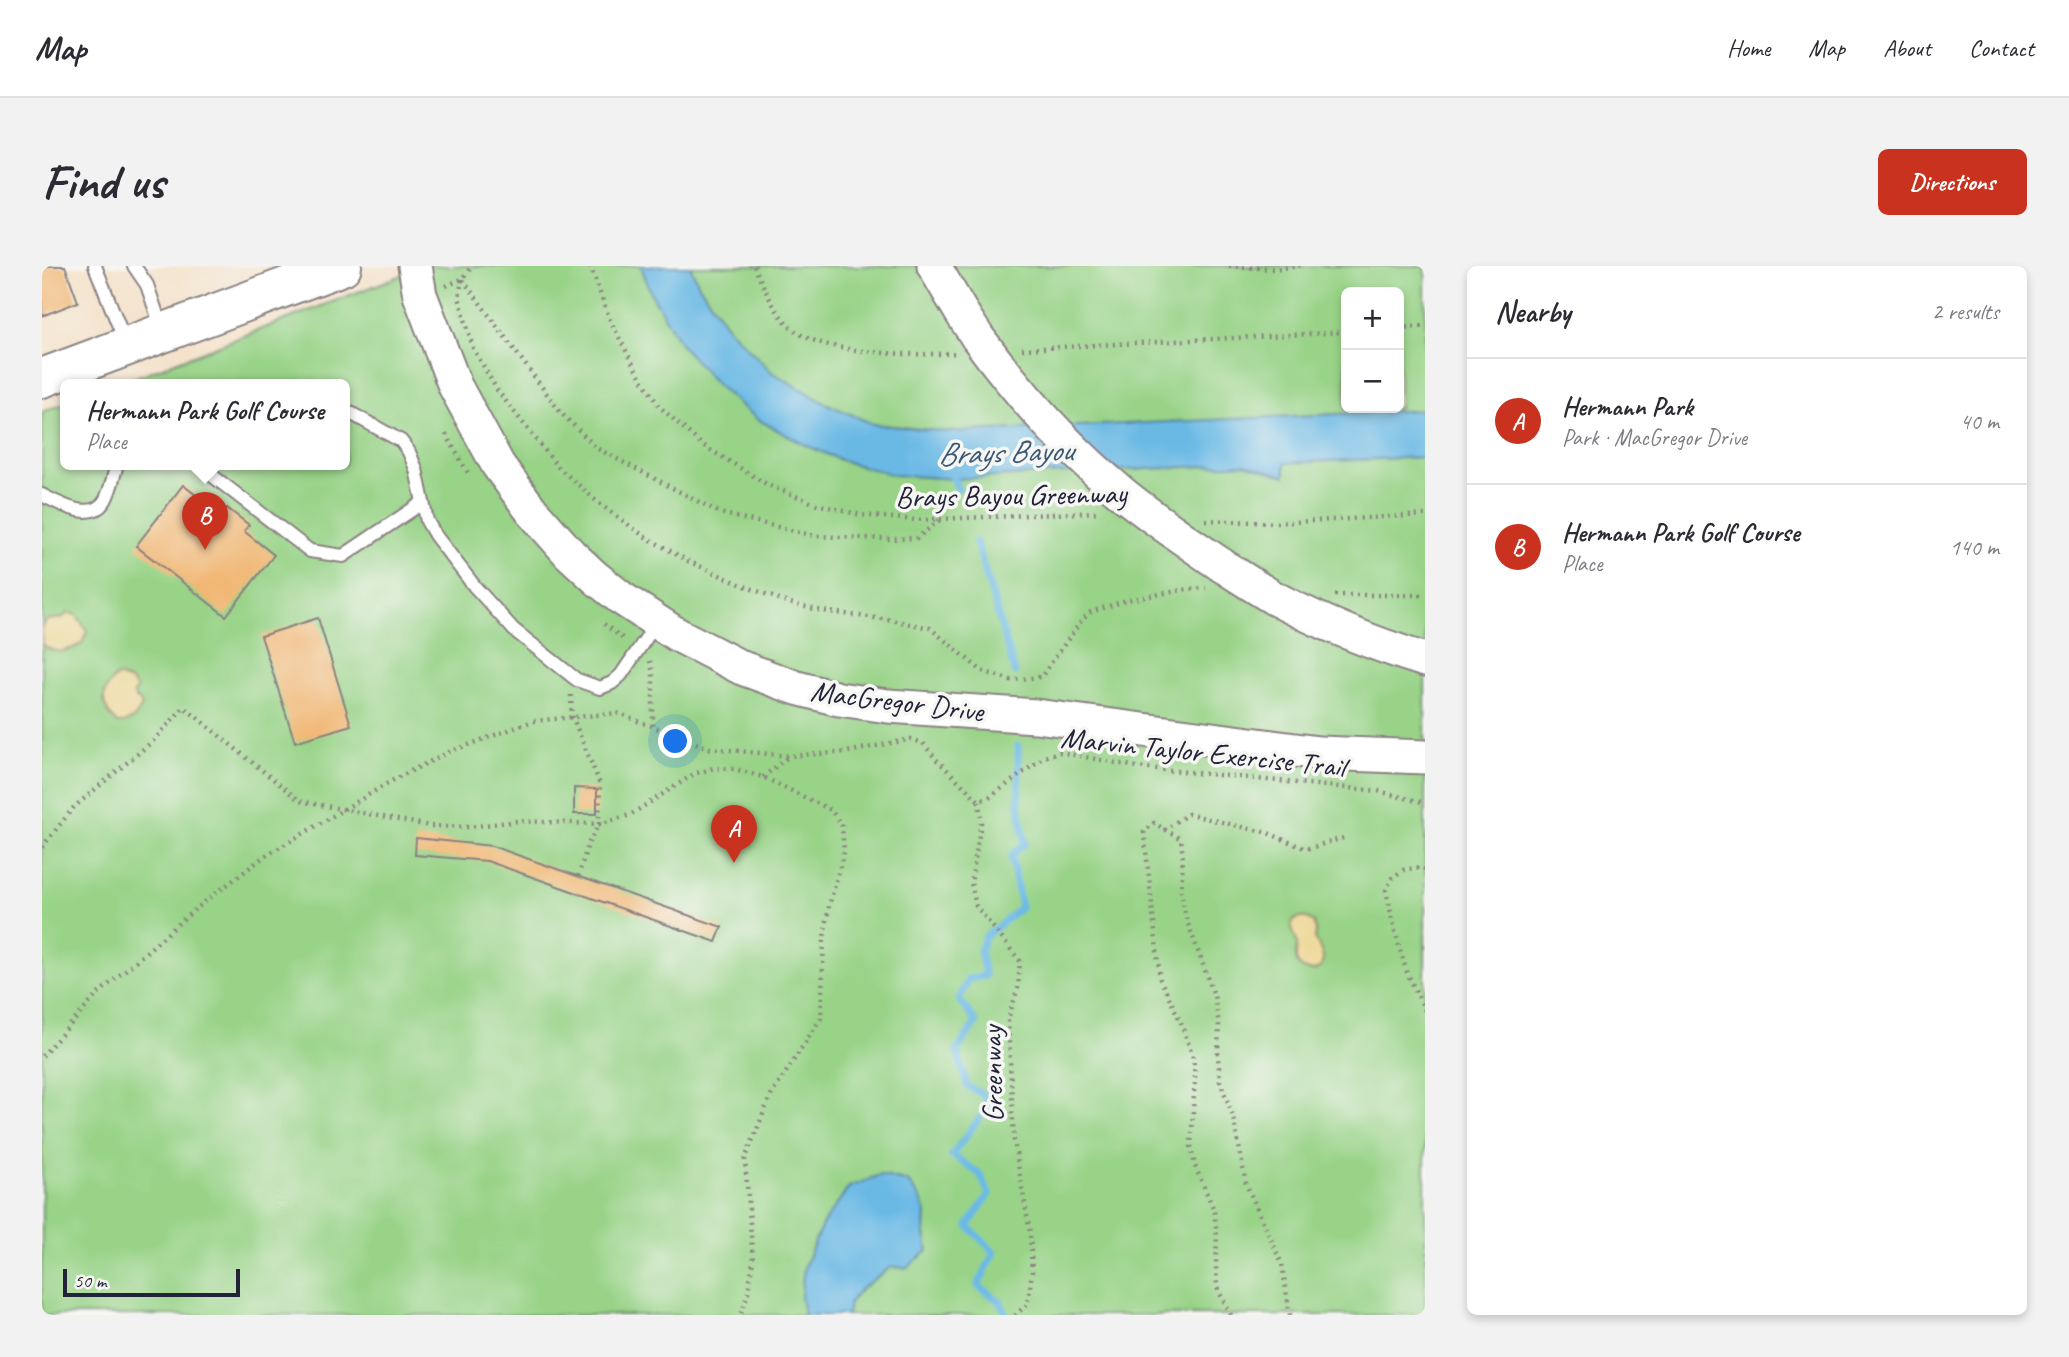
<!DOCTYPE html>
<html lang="en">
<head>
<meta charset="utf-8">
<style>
  body { margin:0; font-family:Caveat,sans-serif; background:#f2f2f3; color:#2b2b33 }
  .controls { position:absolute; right:21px; top:21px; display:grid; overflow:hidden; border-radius:10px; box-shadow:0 4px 10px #0003 }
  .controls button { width:63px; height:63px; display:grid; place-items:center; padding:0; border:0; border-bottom:2px solid #e1e1e2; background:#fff; color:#2b2b33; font:35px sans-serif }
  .scale { position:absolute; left:21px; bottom:18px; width:177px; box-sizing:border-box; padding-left:7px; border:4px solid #22223b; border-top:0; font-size:19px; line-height:24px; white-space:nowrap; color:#22223b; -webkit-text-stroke:5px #f6f6f2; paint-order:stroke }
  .you { position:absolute; left:634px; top:476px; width:24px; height:24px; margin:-18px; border:5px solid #fff; border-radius:50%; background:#1a73e8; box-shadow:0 0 0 10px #1a73e833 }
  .badge { display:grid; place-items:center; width:46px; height:46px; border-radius:50%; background:#c8321e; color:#fff; font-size:23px; font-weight:700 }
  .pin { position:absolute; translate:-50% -58px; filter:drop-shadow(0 2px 4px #0008) }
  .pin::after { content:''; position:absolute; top:37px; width:24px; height:21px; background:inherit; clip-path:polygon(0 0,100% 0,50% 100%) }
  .popup { position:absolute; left:18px; top:113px; width:290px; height:91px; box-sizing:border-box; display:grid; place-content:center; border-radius:10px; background:#fff; filter:drop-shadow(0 2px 5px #0005); font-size:23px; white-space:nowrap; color:#7c7c81 }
  .popup b { font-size:26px; color:#2b2b33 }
  .popup::after { content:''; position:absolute; left:50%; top:100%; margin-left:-14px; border:14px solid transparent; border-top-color:#fff }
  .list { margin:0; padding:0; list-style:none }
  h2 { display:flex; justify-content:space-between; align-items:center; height:91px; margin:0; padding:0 28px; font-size:30px }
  h2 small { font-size:23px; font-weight:400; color:#7c7c81 }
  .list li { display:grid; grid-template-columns:46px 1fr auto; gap:21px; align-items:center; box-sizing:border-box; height:126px; padding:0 28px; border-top:2px solid #e1e1e2 }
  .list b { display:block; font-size:26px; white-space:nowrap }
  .list p { margin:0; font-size:23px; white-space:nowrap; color:#7c7c81 }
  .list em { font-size:23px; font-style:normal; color:#7c7c81 }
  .map { position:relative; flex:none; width:1383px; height:1049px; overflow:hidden; border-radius:10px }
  header { display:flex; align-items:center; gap:42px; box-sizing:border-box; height:98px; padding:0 35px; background:#fff; border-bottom:2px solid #e1e1e2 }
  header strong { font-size:33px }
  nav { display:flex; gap:38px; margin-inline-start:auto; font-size:24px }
  .intro { display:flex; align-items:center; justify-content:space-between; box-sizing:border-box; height:168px; padding:0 42px }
  h1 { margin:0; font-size:49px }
  .button { padding:18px 32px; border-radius:10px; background:#c8321e; color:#fff; font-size:24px; font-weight:700 }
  main { display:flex; gap:42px; padding:0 42px }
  aside { flex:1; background:#fff; border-radius:10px; box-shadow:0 4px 10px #0003 }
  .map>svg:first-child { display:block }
</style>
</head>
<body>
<header>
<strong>Map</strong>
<nav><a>Home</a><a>Map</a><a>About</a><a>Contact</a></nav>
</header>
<div class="intro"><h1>Find us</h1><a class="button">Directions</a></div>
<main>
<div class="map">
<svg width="1383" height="1049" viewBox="0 0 1383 1049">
  <rect width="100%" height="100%" fill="#f6f6f2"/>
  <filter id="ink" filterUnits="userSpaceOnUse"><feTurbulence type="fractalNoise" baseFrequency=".0143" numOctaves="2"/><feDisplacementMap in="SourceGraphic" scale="14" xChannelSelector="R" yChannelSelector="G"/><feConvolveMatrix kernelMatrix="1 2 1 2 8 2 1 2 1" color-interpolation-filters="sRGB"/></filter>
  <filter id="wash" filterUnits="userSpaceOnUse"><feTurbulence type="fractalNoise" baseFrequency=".00686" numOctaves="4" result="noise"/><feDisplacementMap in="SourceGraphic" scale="28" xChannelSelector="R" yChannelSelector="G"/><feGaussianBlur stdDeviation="1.57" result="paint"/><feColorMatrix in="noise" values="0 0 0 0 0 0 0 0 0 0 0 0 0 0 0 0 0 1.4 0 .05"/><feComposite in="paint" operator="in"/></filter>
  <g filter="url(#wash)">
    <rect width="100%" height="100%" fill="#f4e2ca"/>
    <path fill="#98d387" stroke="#5d7a61" stroke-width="2" fill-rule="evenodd" d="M384,0H1383V1049H0V146L23,137V198H303V118H76ZM1304,26H1357V142H1304Z"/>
    <path fill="#eeda9e" stroke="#887e6c" stroke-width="2" d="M26,347L35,349L45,365L40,378C26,385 12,391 0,377V361L5,354L20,352Z
      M75,410L89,415L95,422L92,428L94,433L98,435L100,440C94,451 89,458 75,457C58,440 57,426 75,410Z
      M1257,652H1265L1272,656L1274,665L1273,674C1276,680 1282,686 1281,694C1279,708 1263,708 1256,698C1251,691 1256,684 1255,676C1253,668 1248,664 1250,655Z"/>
    <path fill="#6ab9e5" stroke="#466e90" stroke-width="2" d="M599,0H648L657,19L688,64L730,106L783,137L831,158L907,166L1383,144V191L1243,197V210L1203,198L913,213L852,209L801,195L761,178L715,153L676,120L639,79L609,27Z
      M838,909L866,916L878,932L884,946L883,968L886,985L864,1002L849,1001L820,1022L807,1037L805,1049H762L759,1030L762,1001L780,959L807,921Z"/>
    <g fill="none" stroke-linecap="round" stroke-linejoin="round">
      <path stroke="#6ab9e5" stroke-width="7" d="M909,208L916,223
        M934,275L973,407
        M965,1049L958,1035L936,1020L952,986L926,960L947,928L938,908L910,889L945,842L942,829L925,820L915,785L934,756L917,734L926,713L943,710L938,685L943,671L979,641L969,590L983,577L977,537L976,480"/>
    </g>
    <g id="blocks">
      <path fill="#f1b774" d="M0,0H23L36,36L0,50Z
        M141,219L180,249L185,242L207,259L202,265L232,289L184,350L94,280Z
        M276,352L309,459L253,476L219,370Z
        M532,522L555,523V548H532Z
        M374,572L450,580L680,661L674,676L445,595L373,589Z"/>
    </g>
  </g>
  <g filter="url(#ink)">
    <use href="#blocks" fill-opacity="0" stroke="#8b8282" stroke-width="2"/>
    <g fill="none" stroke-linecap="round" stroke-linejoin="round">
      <g stroke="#8b8282" stroke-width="16">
        <path id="lane" d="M53,0L84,78
          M92,0L105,19L120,63
          M303,144L359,175L367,186L374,203L385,255L393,269L433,321L472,364L535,414L558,422L570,417L579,409L615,356
          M159,198L163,204L268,285L301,290L380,237
          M0,229C16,237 48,256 62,236C68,228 72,208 75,198"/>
      </g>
      <g stroke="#8b8282" stroke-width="37">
        <path id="secondary" d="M373,0L378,29L413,120L456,199L490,245L528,288L554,312L579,332L634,368L700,402L755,422L797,433L846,440L994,450L1277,487L1383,491
          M892,0L919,46L936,72
          M1181,300C1198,311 1215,322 1232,332C1280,357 1332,378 1383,394"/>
      </g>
      <g stroke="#8b8282" stroke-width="42">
        <path id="primary" d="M0,112L300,0"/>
      </g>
      <path stroke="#8b8282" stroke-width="4.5" stroke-dasharray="2 5" stroke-linecap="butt" d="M548,0L568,54L594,104L617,140L659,178L726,219L774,238L819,249L874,254L1058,246
        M712,0C722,22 733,48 752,64C784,89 876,90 915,87
        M1187,0L1232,3L1258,0
        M420,13L417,31L431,82L455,124L516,201L559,239L602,270L646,295L700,319L744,336L780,345L849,354L888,362L940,405L969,414L999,411L1040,354L1049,346L1085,334L1146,323L1164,322
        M421,14L519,147L556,183L678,247L773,270L846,273L875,272L899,253
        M404,20L420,13L430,0
        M1357,62L1383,60
        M980,83L1304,66
        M404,168L426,207
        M1164,254L1233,257L1383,249
        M1293,329H1383
        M562,358L583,374
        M608,395L611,406V461
        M529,429L530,450L558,518L557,558L546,578L536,611
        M721,511L747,490
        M937,535L939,557L929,617L934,640L978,695L976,722L966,753L972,875L988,967L990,1005L986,1038L973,1049
        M1122,564L1146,548L1226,567L1264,583L1305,571
        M0,581L32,541L112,474L142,441L258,535L388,560L427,561L475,555L557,558L588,549L652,508L672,502L693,503L721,511L789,544L800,560L802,586L787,640L782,671L779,752L728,831L703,893L711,995L706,1026L699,1049
        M1383,603L1379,601L1361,604L1350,612L1344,624L1352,662L1364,704L1383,745
        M0,790L56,728L151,645L220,592L353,513L407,486L491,455L575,447L667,482L747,490L805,486L869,473L881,477L894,493L937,535L947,532L1002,491L1017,486L1095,501L1336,525L1383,537
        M1189,1049L1175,1022L1174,1000L1175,969L1172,944L1153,900L1149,880L1153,811L1151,791L1139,756L1118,713L1102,566L1112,557L1139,573L1141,593L1139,625L1144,652L1172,729L1177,758L1176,790L1178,815L1192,853L1204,918L1240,998L1248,1049"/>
      <use href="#lane" stroke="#fff" stroke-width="12"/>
      <use href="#secondary" stroke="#fff" stroke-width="33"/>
      <use href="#primary" stroke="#fff" stroke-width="38"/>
      <g stroke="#8b8282" stroke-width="37" stroke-linecap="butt">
        <path id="secondary-bridge" d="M936,72C978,129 1026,183 1081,228C1113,254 1147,277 1181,300"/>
      </g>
      <use href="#secondary-bridge" stroke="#fff" stroke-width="33"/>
    </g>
  </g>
  <g text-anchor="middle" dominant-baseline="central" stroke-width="7" stroke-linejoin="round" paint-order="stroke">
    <g font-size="30" fill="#22223b" stroke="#f6f6f2">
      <text transform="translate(969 229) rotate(-1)">Brays Bayou Greenway</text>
      <text transform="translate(855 435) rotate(7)">MacGregor Drive</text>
      <text transform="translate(1161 486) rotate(6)">Marvin Taylor Exercise Trail</text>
      <text transform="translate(950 808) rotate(-91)">Greenway</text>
    </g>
    <g font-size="32" font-style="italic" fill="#3b5776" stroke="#f6f6f2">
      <text transform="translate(963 186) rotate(-2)">Brays Bayou</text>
    </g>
  </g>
</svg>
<div class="controls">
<button>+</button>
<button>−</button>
</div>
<div class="scale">50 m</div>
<div class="you"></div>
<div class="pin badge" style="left:692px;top:597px">A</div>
<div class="pin badge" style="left:163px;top:284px">B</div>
<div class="popup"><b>Hermann Park Golf Course</b>Place</div>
</div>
<aside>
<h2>Nearby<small>2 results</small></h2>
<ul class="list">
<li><span class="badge">A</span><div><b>Hermann Park</b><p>Park · MacGregor Drive</p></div><em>40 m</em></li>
<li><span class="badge">B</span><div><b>Hermann Park Golf Course</b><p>Place</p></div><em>140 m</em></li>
</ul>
</aside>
</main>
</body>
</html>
